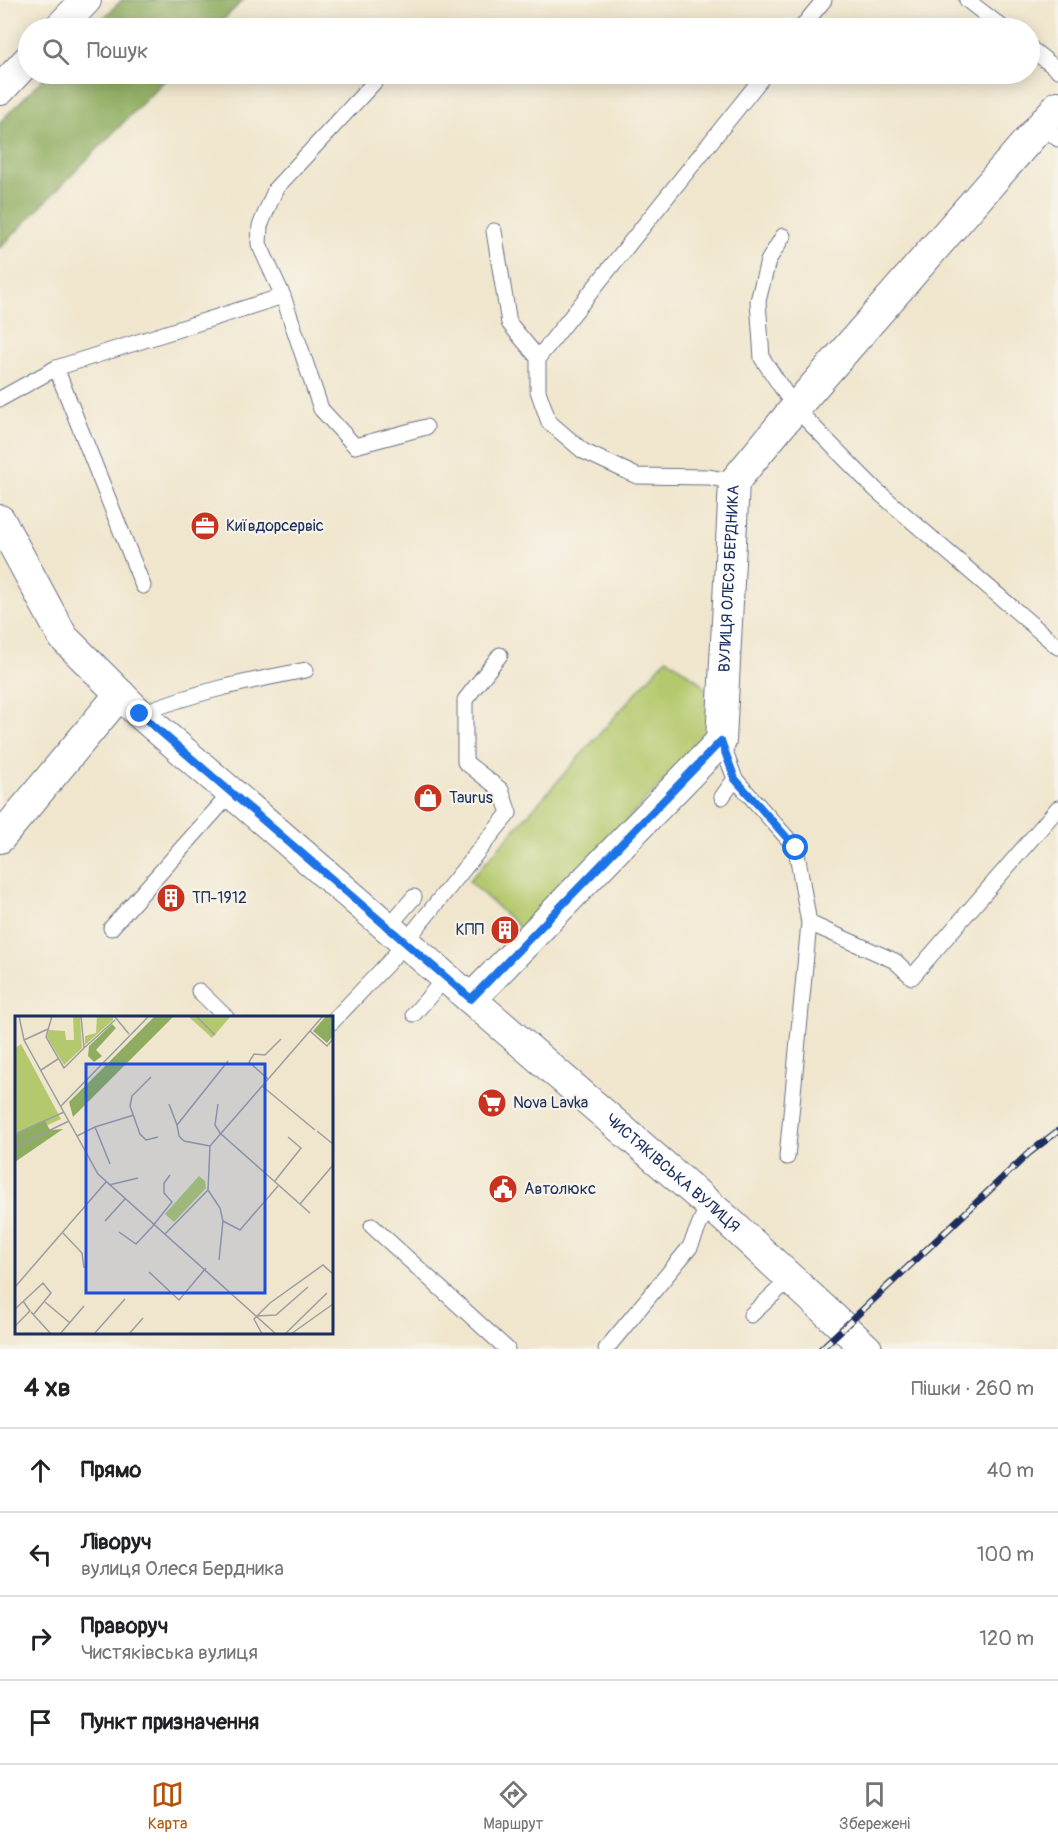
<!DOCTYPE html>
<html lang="uk">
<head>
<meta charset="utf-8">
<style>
  body { margin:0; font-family:Pangolin,sans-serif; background:#f6f6f6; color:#202124 }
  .stop { position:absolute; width:18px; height:18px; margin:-14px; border:4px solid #1a73e8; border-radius:50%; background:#fff }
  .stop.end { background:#1a73e8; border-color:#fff; box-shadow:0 2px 6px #0008 }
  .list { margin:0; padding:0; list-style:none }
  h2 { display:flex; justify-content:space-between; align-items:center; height:78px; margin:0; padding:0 24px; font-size:26px }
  h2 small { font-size:20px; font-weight:400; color:#757577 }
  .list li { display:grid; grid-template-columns:39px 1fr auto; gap:18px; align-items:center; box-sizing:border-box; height:84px; padding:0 24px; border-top:2px solid #e0e0e0 }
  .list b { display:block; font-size:22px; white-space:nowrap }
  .list p { margin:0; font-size:20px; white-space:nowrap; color:#757577 }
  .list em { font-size:20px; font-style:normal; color:#757577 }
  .icon { flex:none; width:33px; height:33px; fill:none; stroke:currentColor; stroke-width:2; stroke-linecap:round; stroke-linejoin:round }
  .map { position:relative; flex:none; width:1058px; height:1349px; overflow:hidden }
  .search { position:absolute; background:#fff; box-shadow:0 3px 15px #0003; left:18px; right:18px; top:18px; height:66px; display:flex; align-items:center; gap:15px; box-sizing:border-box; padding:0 21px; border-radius:33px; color:#757577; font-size:22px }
  .sheet { height:414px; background:#fff }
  nav { display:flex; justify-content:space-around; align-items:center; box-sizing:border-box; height:84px; border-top:2px solid #e0e0e0; background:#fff; font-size:16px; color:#757577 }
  nav a { display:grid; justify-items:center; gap:3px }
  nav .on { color:#b45309 }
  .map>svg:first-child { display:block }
</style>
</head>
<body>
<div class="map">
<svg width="1058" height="1349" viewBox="0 0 1058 1349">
  <rect width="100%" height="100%" fill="#f7f3e8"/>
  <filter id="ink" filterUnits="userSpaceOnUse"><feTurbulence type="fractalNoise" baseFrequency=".0167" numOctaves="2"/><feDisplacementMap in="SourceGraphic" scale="12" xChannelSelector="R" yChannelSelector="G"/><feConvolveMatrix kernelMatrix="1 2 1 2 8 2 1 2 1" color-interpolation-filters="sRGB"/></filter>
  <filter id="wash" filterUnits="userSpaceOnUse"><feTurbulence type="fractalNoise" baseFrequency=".008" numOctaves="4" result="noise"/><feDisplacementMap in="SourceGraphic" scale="24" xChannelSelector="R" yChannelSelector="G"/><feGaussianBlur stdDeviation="1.35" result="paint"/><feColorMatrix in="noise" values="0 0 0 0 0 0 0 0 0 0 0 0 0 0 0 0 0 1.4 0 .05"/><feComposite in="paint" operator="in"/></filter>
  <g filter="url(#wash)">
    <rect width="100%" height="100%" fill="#f0e6cd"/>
    <path fill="#b4c96d" stroke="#687c66" stroke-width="1.5" d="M667,658C700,684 718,685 712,732L521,929L469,881Z"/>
    <path fill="#8fad60" stroke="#556e5f" stroke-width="1.5" d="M122,0H243L215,28H93Z
      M48,74H171L0,248V122Z"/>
  </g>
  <g filter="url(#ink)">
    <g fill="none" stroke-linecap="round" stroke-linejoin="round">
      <g stroke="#666f85" stroke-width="17">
        <path id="lane" d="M967,0L1003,28
          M801,28L824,0
          M1030,48L1058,70
          M382,74L276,188L260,226L259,244L283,296L321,409L355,446L426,427
          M1041,125L1058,139
          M494,231L509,323L538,358
          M783,236L768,261L758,301L762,358L795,408L876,490L1058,647
          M0,399L56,368
          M734,482L709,477L637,476L583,451L549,422L538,391V358L765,74
          M143,586L56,368L283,296
          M140,714C194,692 249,681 306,670
          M721,741L735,779L796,848L809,923L787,1157
          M722,797L735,779
          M809,923L895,961L912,977L1058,808
          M388,927L414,897
          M111,928L231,793
          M199,991L226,1017
          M414,1014L446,977
          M332,1022L389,962L509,813L501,790L465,762V700L500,655
          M372,1226L507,1349
          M751,1315L791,1278
          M606,1349L690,1247L708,1204"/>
      </g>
      <g stroke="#666f85" stroke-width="32">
        <g id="street">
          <path d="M59,28L86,0"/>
          <path d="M0,90L28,60"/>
          <path id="s1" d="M0,520L63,637L140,714L726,1219L867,1349"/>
          <path d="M0,838L120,694"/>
          <path id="s2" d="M471,999L721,741L734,482L795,408L1058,106"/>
        </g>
      </g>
      <use href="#lane" stroke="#fff" stroke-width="15"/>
      <use href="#street" stroke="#fff" stroke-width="30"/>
      <g stroke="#1b2f5e" stroke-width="7">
        <path id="rail" d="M821,1349L1029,1153L1058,1131"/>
      </g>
      <use href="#rail" stroke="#f7f3e8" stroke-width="4.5" stroke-dasharray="14" stroke-linecap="butt"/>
    </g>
  </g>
  <g fill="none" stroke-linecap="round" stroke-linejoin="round" filter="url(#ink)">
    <path stroke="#1a73e8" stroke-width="8" d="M140,714L471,999L721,741L735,779L796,848"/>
  </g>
  <defs>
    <g id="office-disc" transform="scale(1.5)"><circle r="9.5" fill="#c8321e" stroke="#f7f3e8"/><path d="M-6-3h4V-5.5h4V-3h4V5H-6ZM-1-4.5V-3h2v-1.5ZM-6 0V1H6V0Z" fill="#fff"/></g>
    <g id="shop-disc" transform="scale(1.5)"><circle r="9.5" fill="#c8321e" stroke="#f7f3e8"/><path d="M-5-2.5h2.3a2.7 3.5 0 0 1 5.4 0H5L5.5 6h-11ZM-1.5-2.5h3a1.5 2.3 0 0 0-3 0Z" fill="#fff"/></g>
    <g id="building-disc" transform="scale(1.5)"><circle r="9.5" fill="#c8321e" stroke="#f7f3e8"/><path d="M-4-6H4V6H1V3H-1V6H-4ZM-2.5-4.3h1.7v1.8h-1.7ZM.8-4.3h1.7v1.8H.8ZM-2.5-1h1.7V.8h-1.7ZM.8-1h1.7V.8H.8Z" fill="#fff"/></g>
    <g id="supermarket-disc" transform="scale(1.5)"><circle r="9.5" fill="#c8321e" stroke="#f7f3e8"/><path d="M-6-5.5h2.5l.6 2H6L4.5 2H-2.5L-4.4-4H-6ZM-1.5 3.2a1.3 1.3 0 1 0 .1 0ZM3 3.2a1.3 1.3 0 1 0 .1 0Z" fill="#fff"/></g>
    <g id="civic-disc" transform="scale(1.5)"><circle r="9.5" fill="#c8321e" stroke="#f7f3e8"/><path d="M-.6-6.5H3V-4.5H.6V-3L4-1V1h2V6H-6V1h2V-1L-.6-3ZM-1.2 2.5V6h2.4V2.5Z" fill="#fff"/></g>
  </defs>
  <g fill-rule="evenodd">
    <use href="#office-disc" x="205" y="526"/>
    <use href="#shop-disc" x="428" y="798"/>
    <use href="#building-disc" x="171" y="898"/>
    <use href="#building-disc" x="505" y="930"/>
    <use href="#supermarket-disc" x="492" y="1103"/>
    <use href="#civic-disc" x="503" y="1189"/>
  </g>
  <g text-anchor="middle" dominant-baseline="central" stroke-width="4.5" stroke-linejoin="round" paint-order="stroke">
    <g font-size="16" fill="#1b2f5e" stroke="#f7f3e8" text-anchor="start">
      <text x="226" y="526">Київдорсервіс</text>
      <text x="449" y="798">Taurus</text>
      <text x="192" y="898">ТП-1912</text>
      <text x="484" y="930" text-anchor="end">КПП</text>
      <text x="513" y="1103">Nova Lavka</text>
      <text x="524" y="1189">Автолюкс</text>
    </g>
    <g font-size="16" fill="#1b2f5e" stroke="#f7f3e8">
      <text stroke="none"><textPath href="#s2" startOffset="522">ВУЛИЦЯ ОЛЕСЯ БЕРДНИКА</textPath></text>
      <text stroke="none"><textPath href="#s1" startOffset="945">ЧИСТЯКІВСЬКА ВУЛИЦЯ</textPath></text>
    </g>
  </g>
  <g transform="translate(15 1016)">
    <rect width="318" height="318" fill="#f0e6cd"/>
    <path d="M58,0H65L67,32L49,49L32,21L34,14L50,15L51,24H59ZM82,0H98V4L70,29V20L81,17ZM173,0H216L197,22ZM6,28L46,103L0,124V32ZM184,160L190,165L191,172L159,206L150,198Z" fill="#b4c96d"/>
    <path d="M140,0H159L58,101L54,86ZM311,0H318V20L312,27L298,15ZM97,8L101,12L81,34L87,40L79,46L73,40L74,30ZM30,105L35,114L48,113L0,146V119Z" fill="#8fad60"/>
    <path fill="none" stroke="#9b9da1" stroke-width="1.5" d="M4,0L9,24L83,158L261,318M37,0L31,21L49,52L69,32L66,0M181,0L200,19M100,1L114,18M295,15L312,30L318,23M9,24L33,13M69,32L100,4M26,54L43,43M136,61L117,80L115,90L125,118L131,124L143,121M253,63L234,46L239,38L250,39L266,23M247,70L300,114M154,88L162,109M203,88L200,109L205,117L295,197M46,90L134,0M302,115L318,128M0,118L49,96M62,120L80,111M195,130L169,125L164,120L162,109L213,45M0,131L54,105M95,148L80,111L119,99M259,166L286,132L273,121M94,169L123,162M193,174L205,192L208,205L204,244M285,188L318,149M90,205L110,183M208,205L225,214L263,170M104,216L121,228L137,211L157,186L149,177V167L155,159M48,217L67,237L69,252M150,218L193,174L195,130L308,0M134,256L164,284L191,252M0,271L91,166M30,286L55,307M0,293L28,267L36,277L18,299M16,296L36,318M241,300L261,299L293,271M0,310L15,295L8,285M45,318L69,290M79,318L110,283M114,318L128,302M247,318L239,303L255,287L308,249L318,258M270,318L312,277M276,318L318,288"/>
    <path fill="#1d4ed8" fill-opacity="0.15" stroke="#1d4ed8" stroke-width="3" d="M71,48H250V277H71Z"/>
    <rect width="318" height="318" fill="none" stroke="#1b2f5e" stroke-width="3"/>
  </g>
</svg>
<div class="stop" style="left:796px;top:848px"></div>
<div class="stop end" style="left:140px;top:714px"></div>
<div class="search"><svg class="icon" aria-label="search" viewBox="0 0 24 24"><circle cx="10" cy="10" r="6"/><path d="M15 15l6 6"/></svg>Пошук</div>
</div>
<section class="sheet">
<h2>4 хв<small>Пішки · 260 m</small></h2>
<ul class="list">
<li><svg class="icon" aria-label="ahead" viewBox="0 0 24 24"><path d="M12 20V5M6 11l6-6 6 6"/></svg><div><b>Прямо</b></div><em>40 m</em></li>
<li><svg class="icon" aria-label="left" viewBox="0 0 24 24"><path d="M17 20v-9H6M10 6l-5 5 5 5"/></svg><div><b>Ліворуч</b><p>вулиця Олеся Бердника</p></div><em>100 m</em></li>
<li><svg class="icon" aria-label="right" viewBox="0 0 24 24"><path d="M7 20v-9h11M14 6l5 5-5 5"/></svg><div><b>Праворуч</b><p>Чистяківська вулиця</p></div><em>120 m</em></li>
<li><svg class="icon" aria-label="arrive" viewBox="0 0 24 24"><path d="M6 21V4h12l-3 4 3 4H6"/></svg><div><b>Пункт призначення</b></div></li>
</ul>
</section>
<nav>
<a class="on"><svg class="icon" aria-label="map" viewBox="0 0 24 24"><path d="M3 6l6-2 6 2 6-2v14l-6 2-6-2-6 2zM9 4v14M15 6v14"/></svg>Карта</a>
<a><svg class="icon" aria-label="directions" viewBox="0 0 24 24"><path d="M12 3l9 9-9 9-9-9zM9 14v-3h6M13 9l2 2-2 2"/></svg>Маршрут</a>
<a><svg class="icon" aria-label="saved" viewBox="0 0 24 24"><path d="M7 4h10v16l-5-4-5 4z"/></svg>Збережені</a>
</nav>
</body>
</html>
